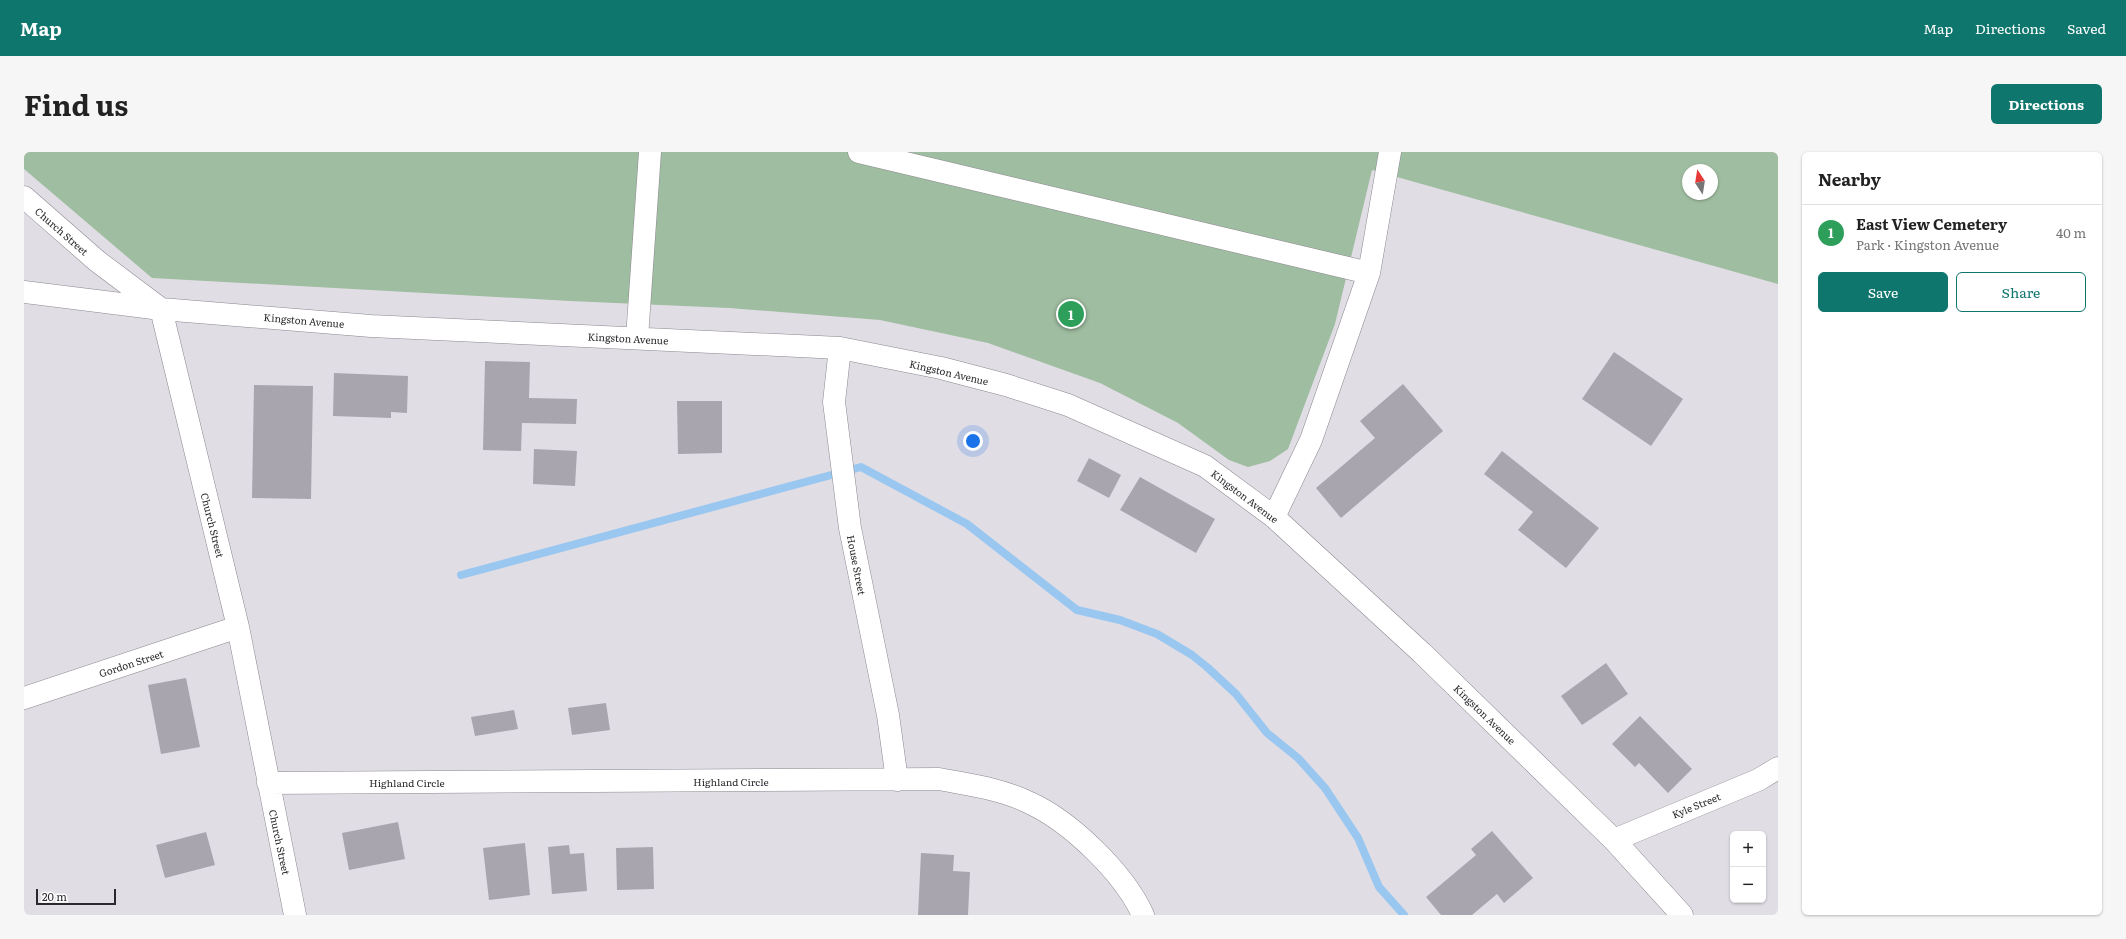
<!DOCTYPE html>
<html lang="en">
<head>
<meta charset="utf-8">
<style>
  body { margin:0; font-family:Literata,serif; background:#f6f6f6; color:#222 }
  .controls { position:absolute; right:12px; bottom:12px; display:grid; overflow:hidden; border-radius:6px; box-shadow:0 1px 3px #0004 }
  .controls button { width:36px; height:36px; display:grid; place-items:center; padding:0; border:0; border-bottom:1px solid #e0e0e0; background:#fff; color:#222; font:20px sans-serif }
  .compass { position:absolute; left:1658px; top:12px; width:36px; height:36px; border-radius:50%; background:#fff; box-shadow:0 1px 3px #0004; rotate:348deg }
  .scale { position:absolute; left:12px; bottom:10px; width:80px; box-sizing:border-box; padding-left:4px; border:2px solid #2b292d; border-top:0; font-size:11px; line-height:14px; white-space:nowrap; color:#2b292d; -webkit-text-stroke:3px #fff; paint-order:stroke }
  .you { position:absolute; left:949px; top:289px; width:14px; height:14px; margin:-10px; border:3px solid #fff; border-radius:50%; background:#1a73e8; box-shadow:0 0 0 6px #1a73e833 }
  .badge { display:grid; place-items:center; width:26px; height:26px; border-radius:50%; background:#0f766e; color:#fff; font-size:13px; font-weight:700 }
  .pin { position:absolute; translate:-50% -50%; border:2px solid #fff; box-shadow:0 1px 4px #0006 }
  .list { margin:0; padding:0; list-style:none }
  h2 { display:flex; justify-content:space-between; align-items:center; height:52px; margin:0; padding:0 16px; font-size:17px }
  h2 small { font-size:13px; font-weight:400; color:#767676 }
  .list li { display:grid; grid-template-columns:26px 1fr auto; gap:12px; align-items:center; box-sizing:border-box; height:56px; padding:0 16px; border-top:1px solid #e0e0e0 }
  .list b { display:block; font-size:15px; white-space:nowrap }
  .list p { margin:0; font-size:13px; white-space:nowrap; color:#767676 }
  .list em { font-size:13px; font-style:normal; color:#767676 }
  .actions { display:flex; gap:8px; padding:12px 16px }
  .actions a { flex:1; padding:9px 0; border:1px solid #0f766e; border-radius:6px; text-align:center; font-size:14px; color:#0f766e }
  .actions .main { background:#0f766e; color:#fff }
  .map { position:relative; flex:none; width:1754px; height:763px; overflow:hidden; border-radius:6px }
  header { display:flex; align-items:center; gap:24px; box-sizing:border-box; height:56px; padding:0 20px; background:#0f766e; color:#fff }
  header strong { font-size:19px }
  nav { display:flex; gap:22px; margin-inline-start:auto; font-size:14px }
  .intro { display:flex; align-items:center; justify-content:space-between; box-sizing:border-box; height:96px; padding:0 24px }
  h1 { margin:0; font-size:28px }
  .button { padding:10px 18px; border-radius:6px; background:#0f766e; color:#fff; font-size:14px; font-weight:700 }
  main { display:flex; gap:24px; padding:0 24px }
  aside { flex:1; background:#fff; border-radius:6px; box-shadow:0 1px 3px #0004 }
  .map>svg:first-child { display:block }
</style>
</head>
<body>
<header>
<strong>Map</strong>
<nav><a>Map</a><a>Directions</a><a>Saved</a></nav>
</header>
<div class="intro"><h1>Find us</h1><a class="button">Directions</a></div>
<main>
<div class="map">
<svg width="1754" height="763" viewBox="0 0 1754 763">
  <rect width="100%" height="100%" fill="#e1dde5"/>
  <path fill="#9fbda0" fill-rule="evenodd" d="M0,0H1754V132L1348,18L1311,172L1264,297L1246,309L1224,315L1205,308L1154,271L1076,231L964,191L856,168L705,156L546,149L128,126L0,17ZM1664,18H1688V42H1664Z"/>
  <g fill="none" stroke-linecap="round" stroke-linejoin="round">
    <path stroke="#99c7f0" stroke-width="8" d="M437,423L837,315L943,372L1053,458L1096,468L1133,482L1168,503L1183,515L1212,542L1243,581L1274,606L1301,636L1334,686L1355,735L1380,763"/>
  </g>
  <path fill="#a8a5ae" d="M1590,200L1659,247L1627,294L1558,247Z
    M461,209L506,210L505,246L553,247L552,272L498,271L497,299L459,298Z
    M310,221L384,224L383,261L367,260V266L309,264Z
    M1379,232L1419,279L1317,366L1292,336L1351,286L1336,269Z
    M230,233L289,234L287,347L228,346Z
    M653,249H698V301L654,302Z
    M510,297L553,299L551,334L509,332Z
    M1478,299L1575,376L1542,416L1494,378L1509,360L1460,322Z
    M1065,306L1097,323L1085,346L1053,329Z
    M1116,325L1191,367L1172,401L1096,358Z
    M1582,511L1604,542L1558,573L1537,544Z
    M162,526L176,595L137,602L124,533Z
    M582,551L586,578L548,583L544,556Z
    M490,558L494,577L451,584L447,565Z
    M1616,564L1668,617L1644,641L1615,611L1611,615L1588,592Z
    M374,670L381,707L325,718L318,681Z
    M1468,679L1509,726L1480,751L1473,742L1448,763H1417L1402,745L1452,703L1447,697Z
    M182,680L191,713L141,726L132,693Z
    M501,691L506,743L465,748L459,696Z
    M545,693L546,702L560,701L563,739L528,742L524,695Z
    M629,695L630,737L593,738L592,696Z
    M897,701L930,703L929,719L946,720L944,763H894Z"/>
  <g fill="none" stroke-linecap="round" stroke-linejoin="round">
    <g stroke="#8b878f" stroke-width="23">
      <path id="minor" d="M835,0L1345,121
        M0,45L73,109L137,157L214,475L271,763
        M0,140L137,157L347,174L816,196L917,216L982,233L1044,253L1181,314L1250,365L1398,501L1590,688L1658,763
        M613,186L626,0
        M816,196L810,250L826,376L864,563L873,628
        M1250,365L1287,288L1345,121L1366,0
        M0,546L214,475
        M244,631L915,627C946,633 978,637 1006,651C1047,670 1100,721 1119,763
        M1590,688L1734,628L1754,616"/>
    </g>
    <use href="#minor" stroke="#fff" stroke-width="22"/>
  </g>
  <g text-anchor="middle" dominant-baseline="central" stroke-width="3" stroke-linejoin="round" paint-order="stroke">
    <g font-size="10" fill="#2b292d" stroke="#fff">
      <text transform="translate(38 79) rotate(41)">Church Street</text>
      <text transform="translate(280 168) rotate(5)">Kingston Avenue</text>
      <text transform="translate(604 186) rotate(3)">Kingston Avenue</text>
      <text transform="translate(925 220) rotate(13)">Kingston Avenue</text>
      <text transform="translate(1221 344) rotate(37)">Kingston Avenue</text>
      <text transform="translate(189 373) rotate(76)">Church Street</text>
      <text transform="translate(833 413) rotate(79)">House Street</text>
      <text transform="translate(107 511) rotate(-18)">Gordon Street</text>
      <text transform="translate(1461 562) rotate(44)">Kingston Avenue</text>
      <text x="707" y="629">Highland Circle</text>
      <text x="383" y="630">Highland Circle</text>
      <text transform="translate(1672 653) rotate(-22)">Kyle Street</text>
      <text transform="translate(256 690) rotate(78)">Church Street</text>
    </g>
  </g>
</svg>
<div class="controls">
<button>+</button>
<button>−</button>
</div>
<svg class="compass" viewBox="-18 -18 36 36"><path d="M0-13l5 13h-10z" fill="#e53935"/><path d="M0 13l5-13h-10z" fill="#767676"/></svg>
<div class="scale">20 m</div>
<div class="you"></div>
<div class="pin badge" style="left:1047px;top:162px;background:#2e9e5b">1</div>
</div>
<aside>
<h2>Nearby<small></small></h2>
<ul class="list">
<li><span class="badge" style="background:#2e9e5b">1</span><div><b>East View Cemetery</b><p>Park · Kingston Avenue</p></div><em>40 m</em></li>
</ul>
<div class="actions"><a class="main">Save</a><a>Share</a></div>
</aside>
</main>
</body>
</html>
